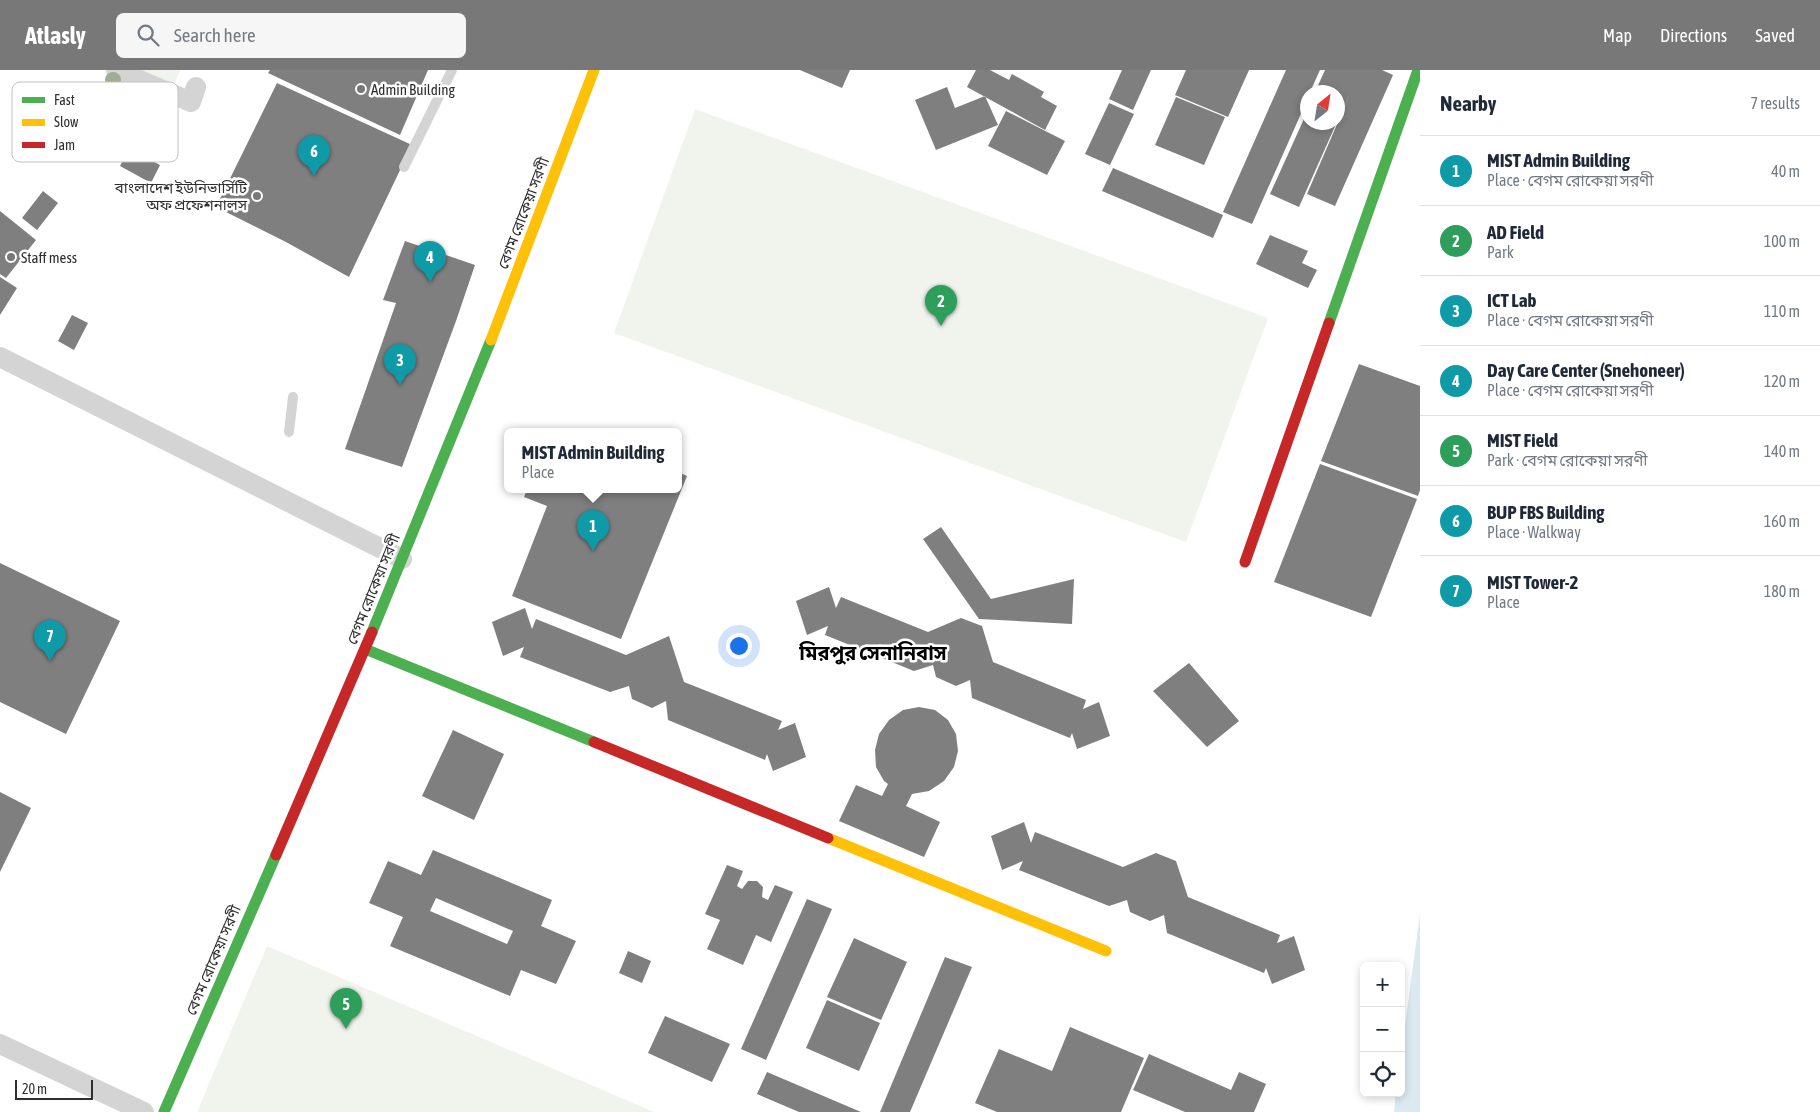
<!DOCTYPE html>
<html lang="en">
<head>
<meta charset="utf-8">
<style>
  body { margin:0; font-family:"Asap Condensed","Noto Sans Bengali",sans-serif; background:#f6f6f7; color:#1f2937 }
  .controls { position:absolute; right:15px; bottom:15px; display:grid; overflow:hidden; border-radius:8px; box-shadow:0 2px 8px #0003 }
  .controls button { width:45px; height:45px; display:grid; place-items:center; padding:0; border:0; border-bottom:1px solid #e0e1e3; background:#fff; color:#1f2937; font:25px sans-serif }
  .compass { position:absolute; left:1300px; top:15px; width:45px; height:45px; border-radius:50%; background:#fff; box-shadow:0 2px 8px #0003; rotate:30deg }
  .scale { position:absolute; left:15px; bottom:12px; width:78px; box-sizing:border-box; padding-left:5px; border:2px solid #2f2f2f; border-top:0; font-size:14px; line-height:18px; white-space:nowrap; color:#2f2f2f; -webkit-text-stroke:4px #fff; paint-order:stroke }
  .you { position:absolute; left:738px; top:575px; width:18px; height:18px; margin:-12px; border:4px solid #fff; border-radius:50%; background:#1a73e8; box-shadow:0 0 0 8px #1a73e833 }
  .badge { display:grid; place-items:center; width:32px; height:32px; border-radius:50%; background:#787878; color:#fff; font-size:16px; font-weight:700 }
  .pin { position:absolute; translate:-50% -41px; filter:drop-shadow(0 1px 2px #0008) }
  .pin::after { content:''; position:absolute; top:26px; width:18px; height:15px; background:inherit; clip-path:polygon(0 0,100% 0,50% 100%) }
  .popup { position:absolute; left:504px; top:358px; width:178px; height:65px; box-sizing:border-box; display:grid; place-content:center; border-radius:8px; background:#fff; filter:drop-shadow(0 1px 4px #0005); font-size:16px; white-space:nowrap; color:#747a83 }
  .popup b { font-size:19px; color:#1f2937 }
  .popup::after { content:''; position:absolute; left:50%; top:100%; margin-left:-10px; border:10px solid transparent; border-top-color:#fff }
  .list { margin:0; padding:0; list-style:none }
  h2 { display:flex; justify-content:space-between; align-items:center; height:65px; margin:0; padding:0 20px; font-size:21px }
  h2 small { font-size:16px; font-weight:400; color:#747a83 }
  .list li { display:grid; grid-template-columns:32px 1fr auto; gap:15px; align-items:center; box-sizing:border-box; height:70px; padding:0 20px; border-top:1px solid #e0e1e3 }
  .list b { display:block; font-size:19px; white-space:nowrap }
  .list p { margin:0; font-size:16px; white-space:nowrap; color:#747a83 }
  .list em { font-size:16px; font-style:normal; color:#747a83 }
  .icon { flex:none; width:28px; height:28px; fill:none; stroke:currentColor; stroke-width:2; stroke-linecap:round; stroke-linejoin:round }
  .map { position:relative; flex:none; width:1420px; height:1042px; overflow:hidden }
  header { display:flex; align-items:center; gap:30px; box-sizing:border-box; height:70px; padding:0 25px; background:#787878; color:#fff }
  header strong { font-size:24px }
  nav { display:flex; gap:28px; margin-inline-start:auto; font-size:18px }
  .search { width:350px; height:45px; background:#f6f6f7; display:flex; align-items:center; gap:12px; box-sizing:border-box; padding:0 18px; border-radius:8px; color:#747a83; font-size:19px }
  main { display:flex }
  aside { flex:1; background:#fff }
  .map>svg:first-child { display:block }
</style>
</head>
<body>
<header>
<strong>Atlasly</strong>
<div class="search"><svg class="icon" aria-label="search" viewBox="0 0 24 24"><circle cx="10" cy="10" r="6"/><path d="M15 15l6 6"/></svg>Search here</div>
<nav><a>Map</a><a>Directions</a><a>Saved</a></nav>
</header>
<main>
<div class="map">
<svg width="1420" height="1042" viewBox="0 0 1420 1042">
  <rect width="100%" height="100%" fill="#fff"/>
  <path fill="#f1f4ed" d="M137,0H180L174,16Z
    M695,39L1268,248L1186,472L614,263Z
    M267,876L654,1042H197Z"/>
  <path fill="#dbe9f0" d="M1420,844V1042H1394L1396,1023H1401V985Z"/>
  <path fill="#7f7f7f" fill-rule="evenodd" d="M270,0H428L400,65L268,3Z
    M800,0H850L842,18Z
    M976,0H990L1009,10L1012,4L1044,22L1041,27L1057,36L1045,60L967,17Z
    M1122,0H1151L1133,40L1109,29Z
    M1186,0H1249L1228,47L1175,25Z
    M1286,0H1320L1310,22H1308V28L1252,154L1223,142Z
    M1325,0H1382L1393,5L1335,136L1307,124L1350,24L1338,51V22H1315Z
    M277,13L412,75L349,207L286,172L216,137Z
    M947,17L955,38L985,26L998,55L936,80L915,30Z
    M82,21L95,28L82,53L112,69L102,87L58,64Z
    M1176,27L1225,47L1204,95L1155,75Z
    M1109,33L1134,44L1110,95L1085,84Z
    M1308,40V52H1337L1299,137L1270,124Z
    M1006,41L1065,71L1047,105L988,76Z
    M129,79L160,95L151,113L120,96Z
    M1113,98L1223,145L1213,168L1102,121Z
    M43,121L58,133L37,160L22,148Z
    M0,141L36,170L6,208L0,204Z
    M1270,165L1308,181L1302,193L1317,200L1308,218L1256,194Z
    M405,171L475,195L456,251L402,397L345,379L396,233L383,230Z
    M0,207L17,218L0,245Z
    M72,245L88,253L74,280L58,271Z
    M1359,294L1420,316V420L1418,426L1321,391Z
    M1320,394L1417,429L1371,547L1274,512Z
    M678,402L687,406L621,569L512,526L547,436L524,427L527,420H678Z
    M941,457L991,529L1074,509L1072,554L979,549L923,469Z
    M0,493L120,551L66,664L0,632Z
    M829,517L836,538L841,527L928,562L961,548L982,556L993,592L1086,630L1083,639L1099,632L1110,666L1077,679L1072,663L1070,668L972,628L970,610L956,616L936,607L933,595L914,601L825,565L828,556L807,565L796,531Z
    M525,538L532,559L536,549L626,585L669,566L684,612L782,651L778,660L795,653L806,687L773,701L767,684L765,690L668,650L666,631L652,638L632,629L629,616L610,622L520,587L524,577L503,586L492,552Z
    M1189,593L1239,651L1207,677L1153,621Z
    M919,637L935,640L948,650L956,664L958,681L954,697L944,711L929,721L912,724L906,736L940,752L924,787L839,751L856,715L882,726L888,714L884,711L876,697L875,680L879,664L889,650L903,640Z
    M453,660L504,684L474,750L422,726Z
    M0,722L31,738L0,802Z
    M1024,752L1031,773L1035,762L1123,797L1156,783L1176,791L1188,827L1280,865L1277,873L1294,866L1305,900L1272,914L1266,898L1264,903L1167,863L1164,845L1150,851L1130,842L1127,830L1109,836L1019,800L1023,791L1002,800L991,766Z
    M433,780L552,830L541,856L576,871L556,914L521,900L510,926L390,876L403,847L369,833L388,791L421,805ZM436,828L513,861L507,874L430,841Z
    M727,795L743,801L737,816L742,819L748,811H757L763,817L762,827L768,830L775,815L793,822L771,872L756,865L743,895L707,879L720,850L705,844Z
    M807,829L832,839L766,990L741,979Z
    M854,868L907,892L881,950L827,927Z
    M628,881L651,891L642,913L619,903Z
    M945,887L972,897L910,1042H880Z
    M827,930L880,953L859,1001L806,978Z
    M665,946L730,974L712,1012L648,983Z
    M1070,957L1144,988L1121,1042H997L975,1033L999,979L1052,1001Z
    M1149,984L1231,1020L1239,1002L1266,1014L1254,1042H1185L1133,1020Z
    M767,1002L861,1042H799L757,1024Z"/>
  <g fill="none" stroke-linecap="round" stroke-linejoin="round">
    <path stroke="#d4d4d4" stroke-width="10" d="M404,97L452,0
      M289,362L293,327"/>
    <path stroke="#d4d4d4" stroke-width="20" d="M116,0L191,32L196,17
      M0,287L402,489
      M0,974L144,1042"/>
    <path stroke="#4caf50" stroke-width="11" d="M1329,253L1418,0
      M372,562L491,270
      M365,579L594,672
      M164,1042L276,785"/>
    <path stroke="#ffc107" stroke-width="11" d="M491,270L594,0
      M828,768L1106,881"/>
    <path stroke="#c62828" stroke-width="11" d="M1245,492L1329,253
      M594,672L828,768
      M276,785L372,562"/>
  </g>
  <circle fill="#a0ac96" cx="113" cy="10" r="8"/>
  <g fill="#787878" stroke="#fff" stroke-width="2">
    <circle cx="361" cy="19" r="5"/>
    <circle cx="257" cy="126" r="5"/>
    <circle cx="11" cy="187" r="5"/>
  </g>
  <g text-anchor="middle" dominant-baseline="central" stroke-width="5" stroke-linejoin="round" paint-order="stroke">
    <g font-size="15" fill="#2f2f2f" stroke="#fff" text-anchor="start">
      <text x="371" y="19">Admin Building</text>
      <text x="247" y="117" text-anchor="end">বাংলাদেশ ইউনিভার্সিটি<tspan x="247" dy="17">অফ প্রফেশনালস</tspan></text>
      <text x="21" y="187">Staff mess</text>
    </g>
    <g font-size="15" fill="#2f2f2f" stroke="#fff">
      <text transform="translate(523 143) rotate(-69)">বেগম রোকেয়া সরণী</text>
      <text transform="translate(373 519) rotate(-68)">বেগম রোকেয়া সরণী</text>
      <text transform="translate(213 890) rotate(-67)">বেগম রোকেয়া সরণী</text>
    </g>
    <g font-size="20" font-weight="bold" fill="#000" stroke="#fff">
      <text x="873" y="582">মিরপুর সেনানিবাস</text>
    </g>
  </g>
  <rect x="12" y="12" width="166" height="80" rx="8" fill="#fff" stroke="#c1c1c1" stroke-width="1"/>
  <rect x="22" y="27" width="23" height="6" fill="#4caf50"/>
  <rect x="22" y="49" width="23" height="7" fill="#ffc107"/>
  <rect x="22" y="72" width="23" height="6" fill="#c62828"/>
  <g font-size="14" fill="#2f2f2f">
    <text x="54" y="35">Fast</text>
    <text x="54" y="57">Slow</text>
    <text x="54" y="80">Jam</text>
  </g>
</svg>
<div class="controls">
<button>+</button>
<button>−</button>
<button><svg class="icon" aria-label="locate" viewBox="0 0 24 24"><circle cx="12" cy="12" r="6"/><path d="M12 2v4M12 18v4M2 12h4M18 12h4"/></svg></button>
</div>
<svg class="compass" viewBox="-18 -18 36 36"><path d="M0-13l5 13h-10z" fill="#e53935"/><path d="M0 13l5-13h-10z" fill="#747a83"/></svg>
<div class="scale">20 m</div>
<div class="you"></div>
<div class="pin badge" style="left:593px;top:481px;background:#0f9aa8">1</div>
<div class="popup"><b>MIST Admin Building</b>Place</div>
<div class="pin badge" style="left:941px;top:256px;background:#2e9e5b">2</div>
<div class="pin badge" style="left:400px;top:315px;background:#0f9aa8">3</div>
<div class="pin badge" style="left:430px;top:212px;background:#0f9aa8">4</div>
<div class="pin badge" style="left:346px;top:959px;background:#2e9e5b">5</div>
<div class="pin badge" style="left:314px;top:106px;background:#0f9aa8">6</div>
<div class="pin badge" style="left:50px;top:591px;background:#0f9aa8">7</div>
</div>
<aside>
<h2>Nearby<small>7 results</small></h2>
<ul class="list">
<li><span class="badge" style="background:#0f9aa8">1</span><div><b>MIST Admin Building</b><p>Place · বেগম রোকেয়া সরণী</p></div><em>40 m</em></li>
<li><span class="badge" style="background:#2e9e5b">2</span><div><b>AD Field</b><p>Park</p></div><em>100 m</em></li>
<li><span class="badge" style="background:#0f9aa8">3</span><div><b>ICT Lab</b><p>Place · বেগম রোকেয়া সরণী</p></div><em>110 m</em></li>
<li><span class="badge" style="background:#0f9aa8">4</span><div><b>Day Care Center (Snehoneer)</b><p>Place · বেগম রোকেয়া সরণী</p></div><em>120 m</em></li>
<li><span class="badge" style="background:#2e9e5b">5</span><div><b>MIST Field</b><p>Park · বেগম রোকেয়া সরণী</p></div><em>140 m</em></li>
<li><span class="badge" style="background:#0f9aa8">6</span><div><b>BUP FBS Building</b><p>Place · Walkway</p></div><em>160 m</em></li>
<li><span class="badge" style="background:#0f9aa8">7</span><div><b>MIST Tower-2</b><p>Place</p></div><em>180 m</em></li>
</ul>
</aside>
</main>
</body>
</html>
